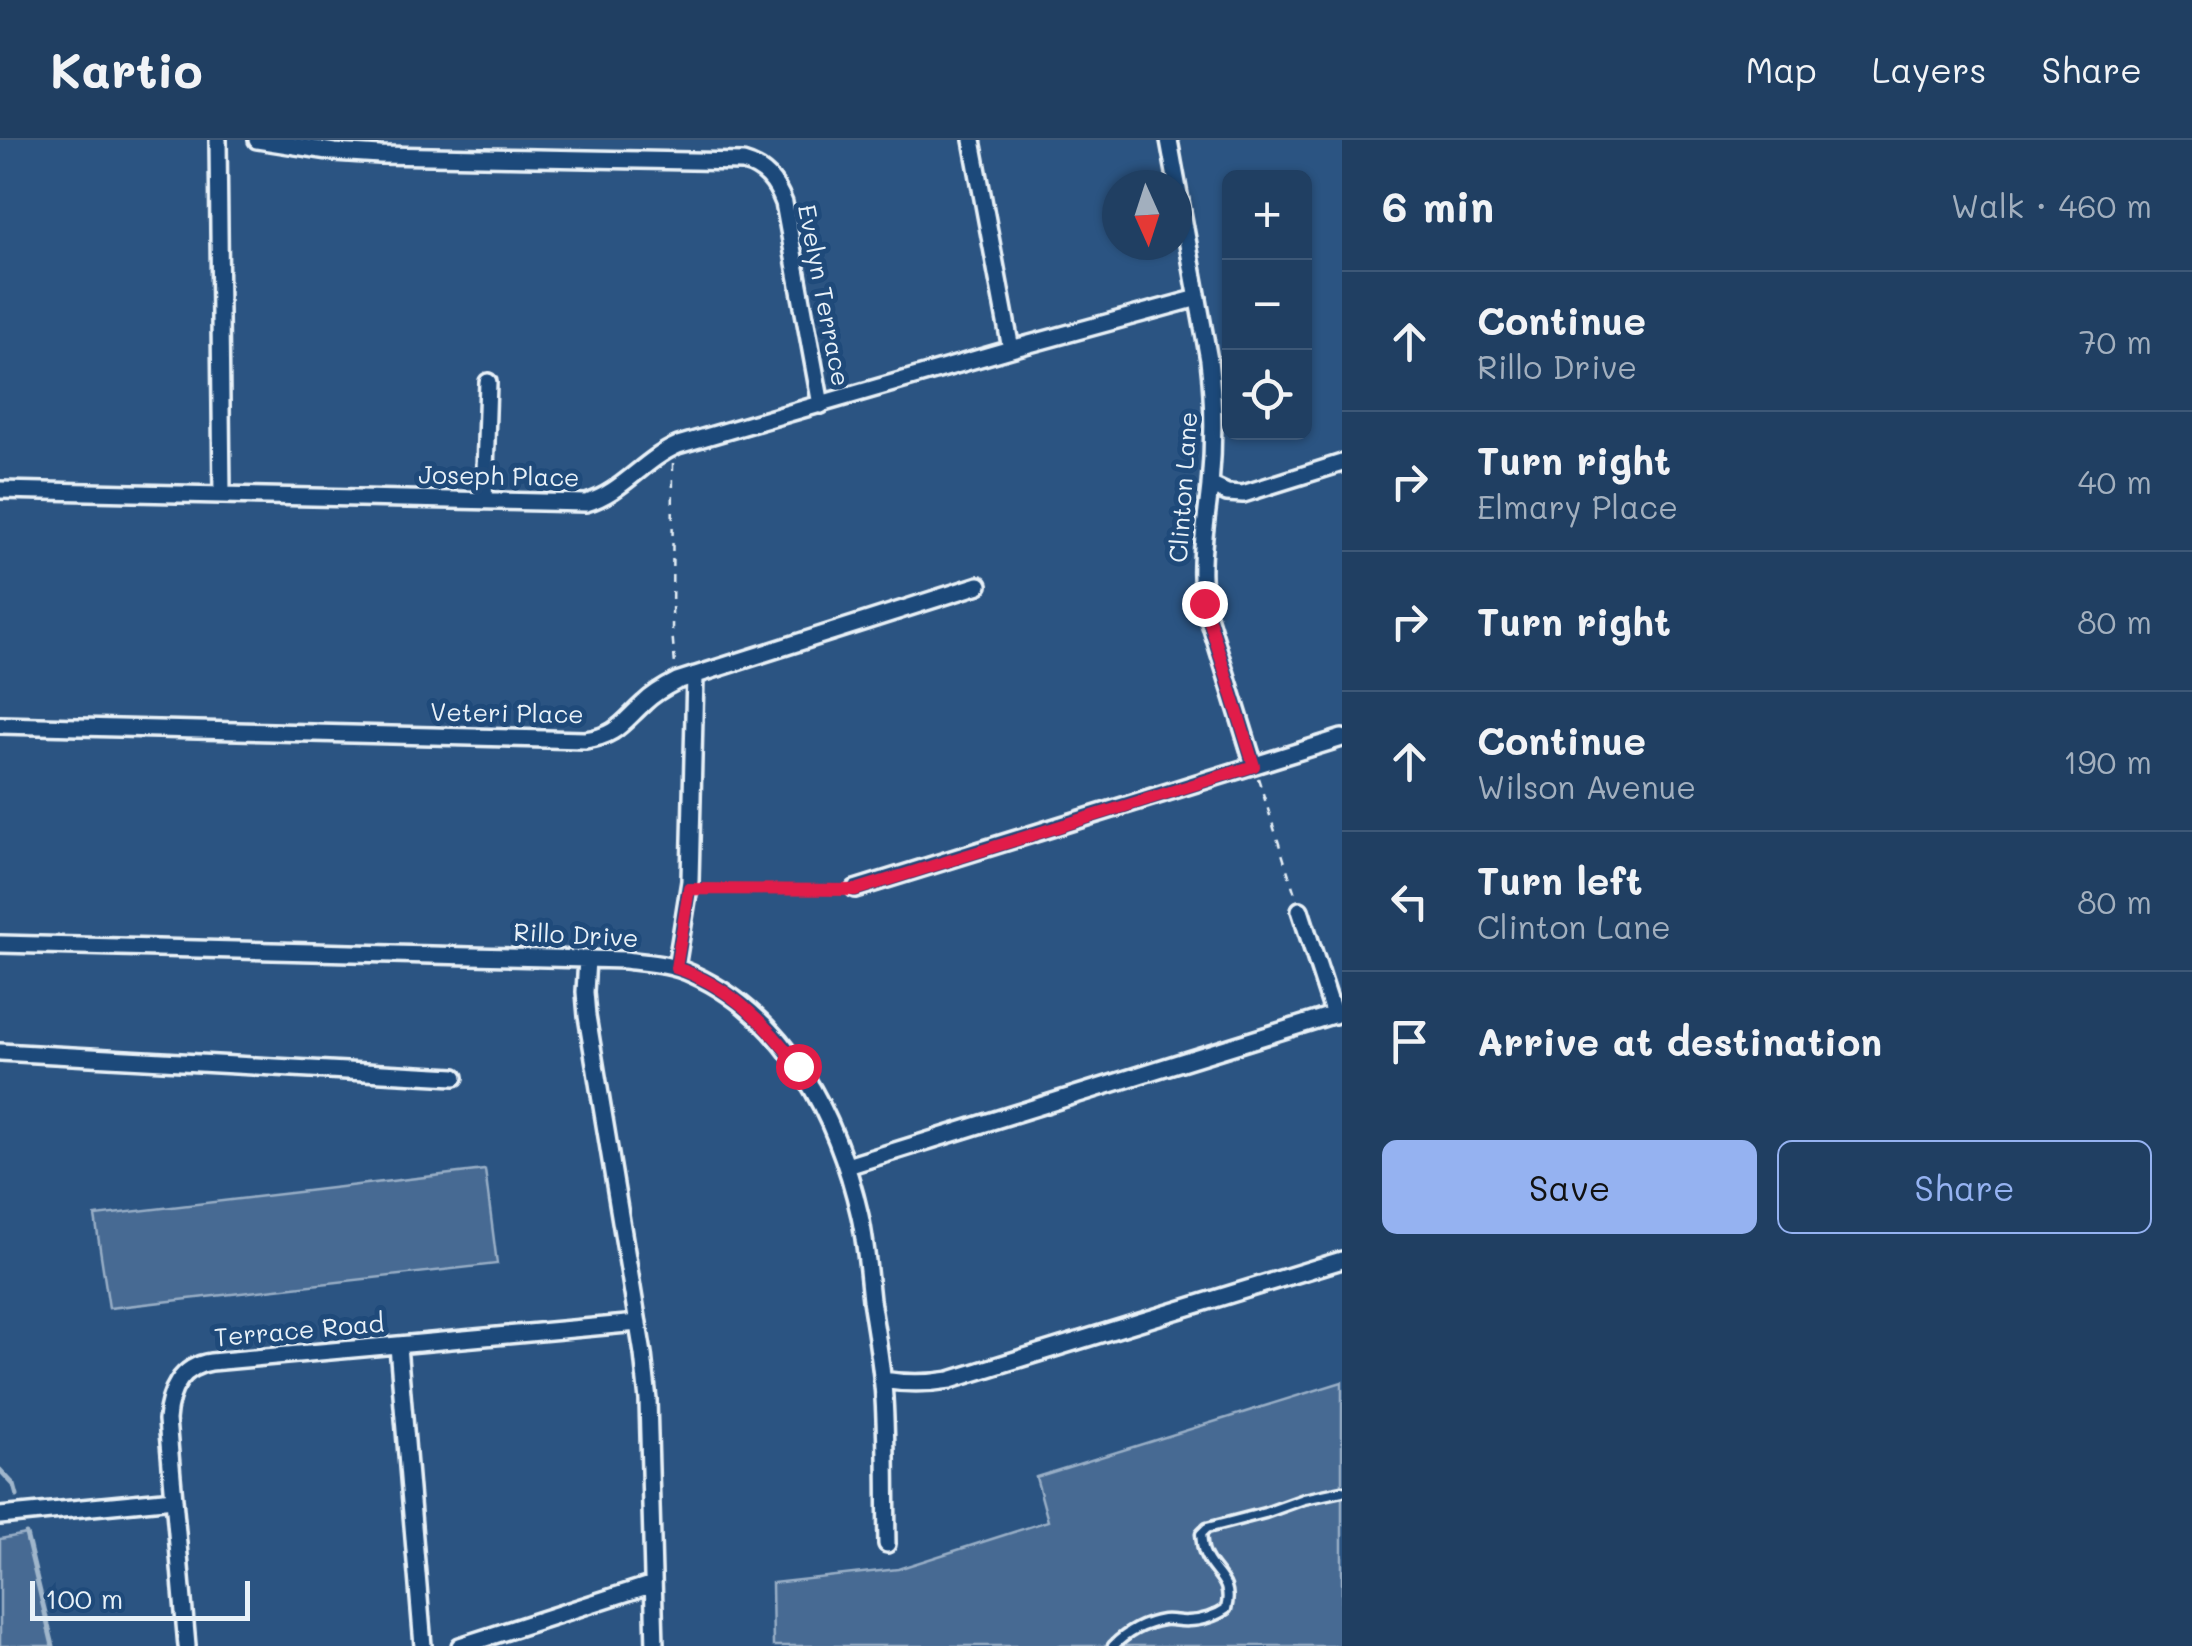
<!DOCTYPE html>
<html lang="en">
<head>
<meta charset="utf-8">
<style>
  body { margin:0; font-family:Mali,sans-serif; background:#284668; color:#f1f3f6 }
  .controls { position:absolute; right:30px; top:30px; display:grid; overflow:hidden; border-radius:15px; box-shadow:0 2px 8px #0004 }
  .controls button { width:90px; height:90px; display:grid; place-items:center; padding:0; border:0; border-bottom:2px solid #3d5877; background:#203f62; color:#f1f3f6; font:50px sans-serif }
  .compass { position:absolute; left:1102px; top:30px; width:90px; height:90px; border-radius:50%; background:#203f62; box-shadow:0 2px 8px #0004; rotate:177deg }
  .scale { position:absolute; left:30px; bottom:25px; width:220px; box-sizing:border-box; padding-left:10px; border:5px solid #e8f1f8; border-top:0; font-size:28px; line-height:35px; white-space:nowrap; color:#e8f1f8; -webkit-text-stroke:8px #1f4a7a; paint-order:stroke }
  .stop { position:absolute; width:30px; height:30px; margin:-22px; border:8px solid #e11d48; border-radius:50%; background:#fff }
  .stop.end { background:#e11d48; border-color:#fff; box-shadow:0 2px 10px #0008 }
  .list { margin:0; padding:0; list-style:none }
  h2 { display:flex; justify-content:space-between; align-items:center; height:130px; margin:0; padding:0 40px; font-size:42px }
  h2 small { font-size:32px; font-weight:400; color:#a2afbe }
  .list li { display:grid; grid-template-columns:65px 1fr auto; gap:30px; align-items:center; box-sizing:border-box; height:140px; padding:0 40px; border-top:2px solid #3d5877 }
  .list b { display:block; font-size:38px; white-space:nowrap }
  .list p { margin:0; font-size:32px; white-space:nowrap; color:#a2afbe }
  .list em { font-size:32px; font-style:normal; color:#a2afbe }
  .actions { display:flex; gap:20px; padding:30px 40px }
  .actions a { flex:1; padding:22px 0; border:2px solid #95b2f1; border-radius:15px; text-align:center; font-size:35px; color:#95b2f1 }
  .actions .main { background:#95b2f1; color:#111 }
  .icon { flex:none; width:55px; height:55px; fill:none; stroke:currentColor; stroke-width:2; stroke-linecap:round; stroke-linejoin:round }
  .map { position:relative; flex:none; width:1342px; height:1506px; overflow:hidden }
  header { display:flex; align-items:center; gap:60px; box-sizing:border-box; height:140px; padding:0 50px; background:#203f62; border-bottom:2px solid #3d5877 }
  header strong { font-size:48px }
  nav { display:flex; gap:55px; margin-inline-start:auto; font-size:35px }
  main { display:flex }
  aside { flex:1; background:#203f62 }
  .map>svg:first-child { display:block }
</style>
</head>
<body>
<header>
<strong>Kartio</strong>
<nav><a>Map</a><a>Layers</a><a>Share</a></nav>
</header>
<main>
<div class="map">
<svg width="1342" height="1506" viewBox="0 0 1342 1506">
  <rect width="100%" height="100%" fill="#2b5482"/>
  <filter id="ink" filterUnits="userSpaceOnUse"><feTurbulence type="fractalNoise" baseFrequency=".01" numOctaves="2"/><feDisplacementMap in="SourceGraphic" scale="20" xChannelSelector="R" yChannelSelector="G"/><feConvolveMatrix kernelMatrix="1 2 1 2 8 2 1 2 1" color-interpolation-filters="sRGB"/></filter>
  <g filter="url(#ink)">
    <path fill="#476b93" stroke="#98aec6" stroke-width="2.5" d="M485,1030L497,1124L109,1168L95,1076Z
      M1342,1242V1506H773L772,1443L898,1429L1048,1381L1036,1337Z
      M26,1394L53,1506H0V1399Z"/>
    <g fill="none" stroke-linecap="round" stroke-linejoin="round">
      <path stroke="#a0b6cb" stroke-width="5" d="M0,1330L14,1345L17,1356
        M26,1394L53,1506"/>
      <g stroke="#e8f1f8" stroke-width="15">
        <path id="lane" d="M1113,1506C1127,1492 1144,1483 1163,1480C1172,1479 1180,1482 1188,1481C1201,1481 1216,1476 1226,1469C1234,1439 1212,1435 1204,1412C1202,1407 1202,1400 1201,1394L1207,1388L1265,1373L1304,1359L1342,1351"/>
      </g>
      <g stroke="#e8f1f8" stroke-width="22">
        <path id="street" d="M218,0L222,354
          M257,0L334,12L380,15L743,22C765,28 776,42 784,63L821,265
          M972,0L1011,209
          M1169,0L1209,220C1214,262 1214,303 1210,346C1206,385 1198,423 1204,463L1254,625
          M1210,345L1227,353L1243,354L1342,323
          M0,350L586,363C622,353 643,320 678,305L1011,209L1198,158
          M484,361L488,242
          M0,585L585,600C616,596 622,583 644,563C654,553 665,547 677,541L979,445
          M855,749L1342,598
          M1300,770L1334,875
          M0,804L625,820C648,823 671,824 692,834C788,877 838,979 860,1076C866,1103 868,1132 871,1160C876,1192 882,1225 884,1258C887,1306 886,1355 887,1404
          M587,819L585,852L587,876L643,1214L648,1260L655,1506
          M676,828L690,741L695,535
          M0,912L455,937
          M847,1026L1342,872
          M398,1206L423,1506
          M882,1240C906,1244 926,1244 950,1240L1342,1120
          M0,1376L174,1359
          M187,1506L167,1280C169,1252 180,1226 211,1222L638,1183
          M460,1506L653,1444"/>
      </g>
      <path stroke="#e8f1f8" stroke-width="2.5" stroke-dasharray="8 8" stroke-linecap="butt" d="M673,323L672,491L675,525
        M1258,638L1295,754
        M702,749H839"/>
      <use href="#lane" stroke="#1f4a7a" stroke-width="8"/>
      <use href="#street" stroke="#1f4a7a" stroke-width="15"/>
    </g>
  </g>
  <g fill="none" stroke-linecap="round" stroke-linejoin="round" filter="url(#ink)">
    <path stroke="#e11d48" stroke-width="12" d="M798,926C766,883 728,845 676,828L689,749L855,750L1254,626L1204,463"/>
  </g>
  <g text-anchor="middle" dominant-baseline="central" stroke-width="10" stroke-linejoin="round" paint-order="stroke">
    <g font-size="25" fill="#e8f1f8" stroke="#1f4a7a">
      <text transform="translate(825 155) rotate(79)">Evelyn Terrace</text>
      <text transform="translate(499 335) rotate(1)">Joseph Place</text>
      <text transform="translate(1182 347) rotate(-86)">Clinton Lane</text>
      <text transform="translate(507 572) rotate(1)">Veteri Place</text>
      <text transform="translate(576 794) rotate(3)">Rillo Drive</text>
      <text transform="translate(299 1189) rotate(-5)">Terrace Road</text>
    </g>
  </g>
</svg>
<div class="controls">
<button>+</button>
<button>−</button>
<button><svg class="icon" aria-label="locate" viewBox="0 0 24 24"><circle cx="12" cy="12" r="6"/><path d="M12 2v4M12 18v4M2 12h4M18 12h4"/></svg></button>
</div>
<svg class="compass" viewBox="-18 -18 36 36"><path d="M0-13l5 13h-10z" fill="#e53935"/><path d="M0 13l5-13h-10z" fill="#a2afbe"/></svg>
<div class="scale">100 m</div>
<div class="stop" style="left:798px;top:926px"></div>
<div class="stop end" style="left:1204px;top:463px"></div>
</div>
<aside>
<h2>6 min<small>Walk · 460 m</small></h2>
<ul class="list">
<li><svg class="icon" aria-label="ahead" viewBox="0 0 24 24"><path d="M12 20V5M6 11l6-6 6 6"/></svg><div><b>Continue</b><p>Rillo Drive</p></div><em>70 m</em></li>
<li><svg class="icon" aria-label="right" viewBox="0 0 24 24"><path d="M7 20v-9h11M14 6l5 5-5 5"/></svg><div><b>Turn right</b><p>Elmary Place</p></div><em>40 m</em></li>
<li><svg class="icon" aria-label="right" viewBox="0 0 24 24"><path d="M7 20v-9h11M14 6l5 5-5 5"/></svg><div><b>Turn right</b></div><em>80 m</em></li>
<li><svg class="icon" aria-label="ahead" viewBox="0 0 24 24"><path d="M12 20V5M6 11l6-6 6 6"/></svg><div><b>Continue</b><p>Wilson Avenue</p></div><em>190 m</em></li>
<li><svg class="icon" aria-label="left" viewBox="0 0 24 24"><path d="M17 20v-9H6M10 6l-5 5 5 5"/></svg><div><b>Turn left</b><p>Clinton Lane</p></div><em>80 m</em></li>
<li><svg class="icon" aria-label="arrive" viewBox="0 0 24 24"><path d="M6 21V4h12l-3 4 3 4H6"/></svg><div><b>Arrive at destination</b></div></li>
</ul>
<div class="actions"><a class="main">Save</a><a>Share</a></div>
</aside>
</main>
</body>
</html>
